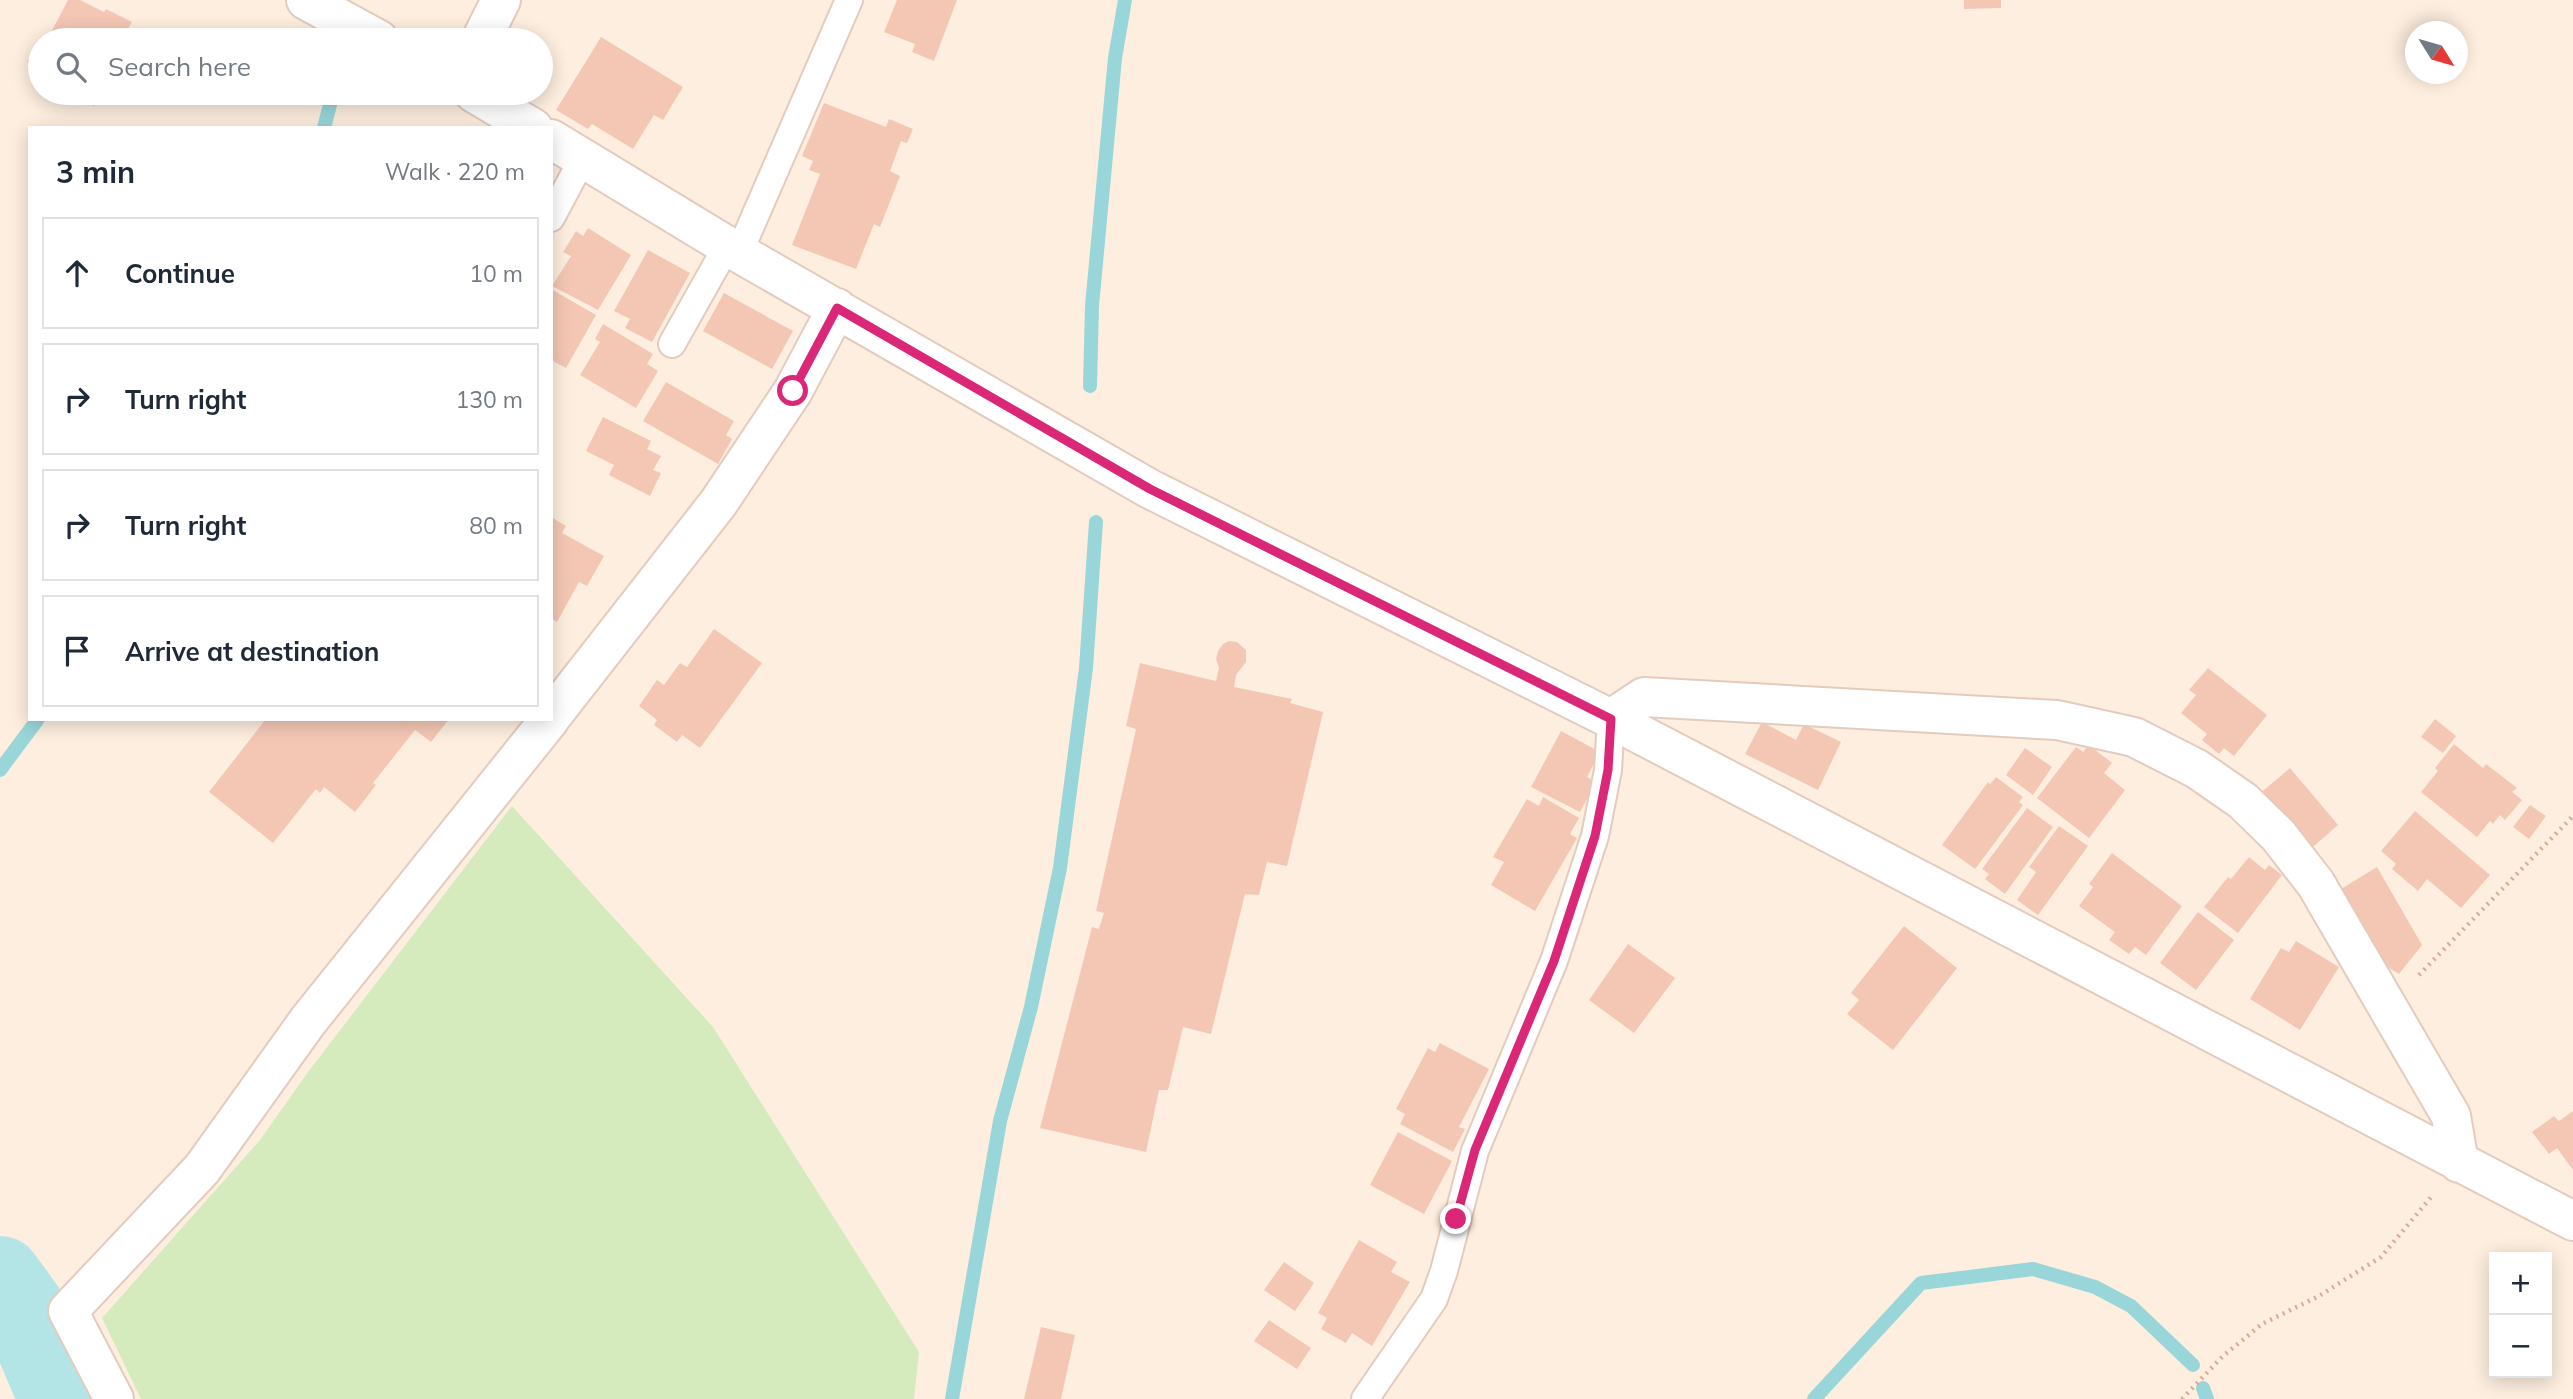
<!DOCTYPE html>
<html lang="en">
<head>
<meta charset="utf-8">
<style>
  body { margin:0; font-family:Mulish,sans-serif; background:#f2f2f3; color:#1f2937 }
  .controls { position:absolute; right:21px; bottom:21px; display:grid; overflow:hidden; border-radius:0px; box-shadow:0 4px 18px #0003 }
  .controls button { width:63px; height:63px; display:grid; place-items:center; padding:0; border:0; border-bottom:2px solid #e0e1e3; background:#fff; color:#1f2937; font:35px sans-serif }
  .compass { position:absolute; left:2405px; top:21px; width:63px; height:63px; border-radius:50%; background:#fff; box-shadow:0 4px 18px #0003; rotate:127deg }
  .stop { position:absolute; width:21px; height:21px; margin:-16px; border:5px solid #db2777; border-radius:50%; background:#fff }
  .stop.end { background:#db2777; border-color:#fff; box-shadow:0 2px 7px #0008 }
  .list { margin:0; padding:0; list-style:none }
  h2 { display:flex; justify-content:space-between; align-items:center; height:91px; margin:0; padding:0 28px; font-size:30px }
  h2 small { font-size:23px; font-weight:400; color:#747a83 }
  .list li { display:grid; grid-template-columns:46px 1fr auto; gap:21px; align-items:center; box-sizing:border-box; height:112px; margin:0 14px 14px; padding:0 14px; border:2px solid #e0e1e3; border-radius:0px }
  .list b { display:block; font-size:26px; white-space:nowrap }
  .list em { font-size:23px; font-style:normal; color:#747a83 }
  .icon { flex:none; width:38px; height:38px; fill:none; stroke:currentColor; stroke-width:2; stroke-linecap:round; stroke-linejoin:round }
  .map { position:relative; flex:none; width:2573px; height:1399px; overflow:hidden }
  .search { position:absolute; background:#fff; box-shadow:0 4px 18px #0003; left:28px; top:28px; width:525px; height:77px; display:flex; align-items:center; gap:18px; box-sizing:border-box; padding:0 24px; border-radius:38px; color:#747a83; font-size:26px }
  .panel { position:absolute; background:#fff; box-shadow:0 4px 18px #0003; left:28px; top:126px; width:525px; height:595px; border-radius:0px }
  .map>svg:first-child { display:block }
</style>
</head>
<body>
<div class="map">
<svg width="2573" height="1399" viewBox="0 0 2573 1399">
  <rect width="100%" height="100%" fill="#fdeedf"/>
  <path fill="#d5ebbd" d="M512,806L713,1027L919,1352L914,1399H141L102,1318L260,1140L308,1072Z"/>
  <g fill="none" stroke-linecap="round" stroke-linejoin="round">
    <path stroke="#99d6d9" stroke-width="14" d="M324,128L333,93
      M1090,386L1092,306L1115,58L1125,0
      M0,770L38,719
      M2203,1388L2207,1399
      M952,1399L1000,1121L1031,1007L1060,868L1086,668L1096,522
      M1814,1399L1921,1283L2033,1269L2095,1287L2131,1306L2193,1365"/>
    <path stroke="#b3e5e7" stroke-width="84" d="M0,1278L22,1308L61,1399"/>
  </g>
  <path fill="#f4c7b5" d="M68,0H80L104,12L106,9L132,22L124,36L133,40H47Z
    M897,0H957L934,61L912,52L915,44L884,32Z
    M1964,0H2001V8L1964,9Z
    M509,34L520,40H505Z
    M601,37L683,87L663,120L654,115L633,149L592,124L588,129L556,110Z
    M38,41L40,42V78L30,72L34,66L27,62Z
    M68,93H101L94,106Z
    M824,103L886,127L889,119L913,129L907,143L901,141L890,171L900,176L880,227L874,224L856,269L792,245L820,174L809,170L813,161L802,156Z
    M588,228L631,255L598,310L552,286L571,256L563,252L576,231L583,236Z
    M648,250L690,273L652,342L625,328L630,319L614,311Z
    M551,289L596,315L566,368L551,360Z
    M724,293L793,331L772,369L703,331Z
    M603,324L653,354L647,364L658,371L636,408L580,375L600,342L595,339Z
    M666,382L734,421L726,435L732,439L718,464L643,421Z
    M603,417L651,441L647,449L661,456L653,470L661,473L650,496L609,475L614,465L586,451Z
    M551,517L566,526L562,533L604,556L587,586L579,582L557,622L551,618Z
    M714,629L762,663L700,748L682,735L677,742L654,725L657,720L639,706L657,680L664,685L680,663L687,667Z
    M1229,641L1237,642L1246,650V662L1236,675L1234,687L1292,699L1290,703L1323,712L1287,866L1267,862L1259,895L1245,894L1211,1034L1183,1027L1168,1090H1159L1146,1152L1040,1128L1092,927L1099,929L1104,913L1096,911L1136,729L1126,726L1140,663L1216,681L1219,668L1216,659L1218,651L1223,644Z
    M2208,668L2267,715L2234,756L2224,748L2219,754L2202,740L2207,734L2181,713L2196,695L2189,690Z
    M266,719H449L431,742L415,730L373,783L376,785L355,812L324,787L320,793L316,789L273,843L209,792Z
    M2435,719L2456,736L2443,753L2421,737Z
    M1762,722L1796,740L1804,724L1841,742L1818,790L1745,754Z
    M1561,731L1600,752L1587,777L1596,782L1580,812L1531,787Z
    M2454,744L2483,768L2486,764L2517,788L2512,792L2522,800L2505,820L2500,815L2493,824L2490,821L2477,837L2421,792L2438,771L2435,768Z
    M2089,745L2112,763L2104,773L2125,790L2089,838L2037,798L2076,747L2083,752Z
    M2025,748L2052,767L2033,795L2006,775Z
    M2290,768L2338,825L2307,852L2258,795Z
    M1996,777L2023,797L2019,802L2023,805L1975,869L1942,845L1988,782L1990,784Z
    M1543,797L1579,818L1570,834L1577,838L1535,911L1491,885L1504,862L1493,857L1527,799L1539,806Z
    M2530,805L2546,816L2529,839L2513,827Z
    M2027,808L2053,827L2005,894L1985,879L1989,874L1982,869Z
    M2415,811L2490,875L2461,908L2427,879L2418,891L2392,869L2396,864L2381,851Z
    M2059,826L2088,846L2038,915L2017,900L2036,872L2029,867Z
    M2112,853L2182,906L2146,955L2135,947L2129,954L2109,940L2115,932L2079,906L2093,887L2089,884Z
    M2249,857L2265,870L2269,865L2282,875L2238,933L2204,907L2228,877L2231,879Z
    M2377,867L2422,945L2399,974L2384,965L2341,889Z
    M2198,912L2234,940L2196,990L2160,963Z
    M1904,926L1957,968L1893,1050L1847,1014L1859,1000L1851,993Z
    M2296,941L2339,967L2300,1030L2250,999L2281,948L2289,952Z
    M1628,944L1675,978L1634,1033L1589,1000Z
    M1440,1043L1489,1069L1459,1127L1465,1129L1453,1152L1400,1124L1405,1114L1396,1109L1428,1048L1435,1052Z
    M2573,1111V1170L2557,1148L2549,1154L2532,1132L2554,1116L2559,1121Z
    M1398,1132L1452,1161L1424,1214L1370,1185Z
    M1359,1240L1397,1262L1391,1272L1410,1282L1372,1346L1352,1333L1346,1343L1321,1329L1327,1318L1318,1313Z
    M1284,1262L1314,1283L1295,1311L1264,1290Z
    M1269,1320L1311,1348L1297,1369L1254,1341Z
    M1041,1327L1075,1335L1061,1399H1024Z"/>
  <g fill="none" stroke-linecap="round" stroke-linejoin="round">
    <g stroke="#e3cbbe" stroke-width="30">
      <path id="service" d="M551,218L583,158
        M739,253L849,0
        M672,344L727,246
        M1365,1399L1434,1299L1444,1271L1475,1151L1554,961L1595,836L1608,770L1611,719"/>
    </g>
    <g stroke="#e3cbbe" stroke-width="42">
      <path id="minor" d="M306,0L379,40
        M481,40L501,0
        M474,93L533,128
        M551,139L739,253L1150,489L1611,719L2573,1221
        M551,717L719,502L793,391L837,308
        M1611,719L1644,697L2057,720L2134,737L2197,769L2243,801L2278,835L2316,884L2451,1116L2459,1163
        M114,1399L68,1311L202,1169L308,1021L550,719"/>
    </g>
    <path stroke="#d8ab99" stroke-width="4.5" stroke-dasharray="2 5" stroke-linecap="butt" d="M2419,975L2573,816
      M2182,1399L2222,1357L2262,1324L2319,1296L2381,1257L2432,1196"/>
    <use href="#service" stroke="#fff" stroke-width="26"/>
    <use href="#minor" stroke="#fff" stroke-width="38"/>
  </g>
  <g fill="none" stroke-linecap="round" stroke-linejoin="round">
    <path stroke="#db2777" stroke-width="9" d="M793,391L837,308L1150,489L1611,719L1608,770L1595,836L1554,961L1475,1150L1456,1219"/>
  </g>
</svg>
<div class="controls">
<button>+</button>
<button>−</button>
</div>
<svg class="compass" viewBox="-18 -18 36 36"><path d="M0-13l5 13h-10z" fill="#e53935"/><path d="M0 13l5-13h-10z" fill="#747a83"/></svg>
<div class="stop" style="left:793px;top:391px"></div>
<div class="stop end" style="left:1456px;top:1219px"></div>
<div class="search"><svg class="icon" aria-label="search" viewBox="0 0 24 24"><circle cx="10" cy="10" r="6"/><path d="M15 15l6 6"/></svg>Search here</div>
<section class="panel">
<h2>3 min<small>Walk · 220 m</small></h2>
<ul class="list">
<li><svg class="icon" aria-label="ahead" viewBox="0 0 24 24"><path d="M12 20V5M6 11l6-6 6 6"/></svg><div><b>Continue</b></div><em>10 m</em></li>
<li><svg class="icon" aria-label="right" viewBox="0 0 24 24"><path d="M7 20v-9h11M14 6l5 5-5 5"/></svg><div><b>Turn right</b></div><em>130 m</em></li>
<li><svg class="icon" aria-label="right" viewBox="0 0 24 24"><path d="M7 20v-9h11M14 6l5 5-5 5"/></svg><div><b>Turn right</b></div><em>80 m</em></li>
<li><svg class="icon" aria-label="arrive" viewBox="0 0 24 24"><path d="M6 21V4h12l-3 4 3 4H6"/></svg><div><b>Arrive at destination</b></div></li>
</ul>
</section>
</div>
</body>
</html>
